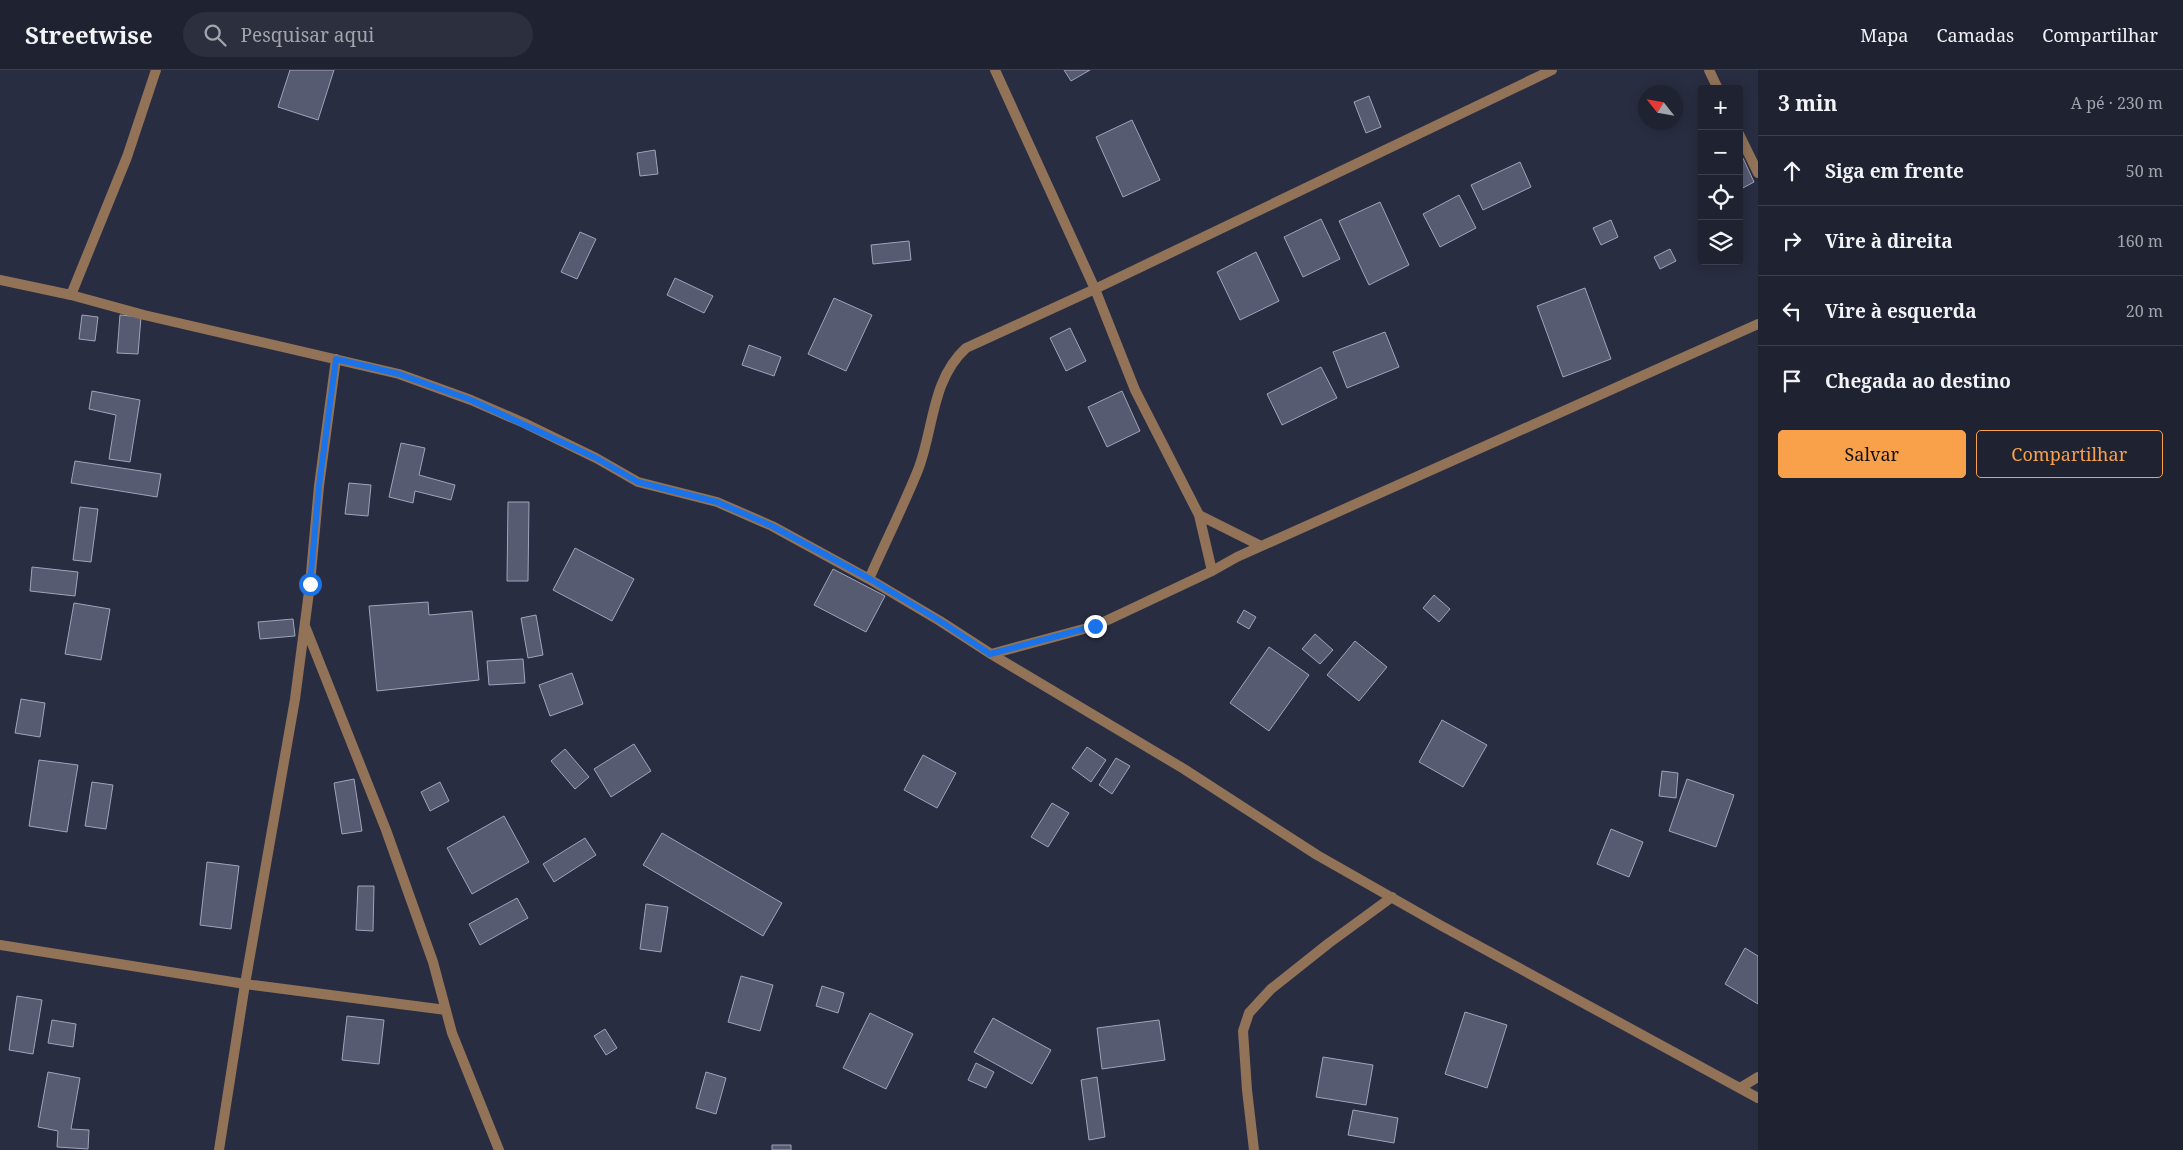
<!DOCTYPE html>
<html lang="pt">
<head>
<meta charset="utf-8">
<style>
  body { margin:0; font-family:"Noto Serif",serif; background:#2c2f3d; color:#f1f3f6 }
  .controls { position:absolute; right:15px; top:15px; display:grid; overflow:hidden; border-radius:5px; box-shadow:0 2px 12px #0003 }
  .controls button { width:45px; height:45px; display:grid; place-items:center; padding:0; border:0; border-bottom:1px solid #3c3f4d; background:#1f2231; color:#f1f3f6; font:25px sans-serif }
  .compass { position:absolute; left:1638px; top:15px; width:45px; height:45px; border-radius:50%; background:#1f2231; box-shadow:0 2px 12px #0003; rotate:301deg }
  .stop { position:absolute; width:15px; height:15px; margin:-11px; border:4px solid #1a73e8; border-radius:50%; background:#fff }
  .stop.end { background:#1a73e8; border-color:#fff; box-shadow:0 1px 5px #0008 }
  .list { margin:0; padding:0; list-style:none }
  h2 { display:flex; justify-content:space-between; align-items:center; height:65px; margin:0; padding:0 20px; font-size:21px }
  h2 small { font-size:16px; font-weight:400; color:#a1a4ab }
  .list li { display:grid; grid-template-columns:32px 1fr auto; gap:15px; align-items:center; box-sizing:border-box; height:70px; padding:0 20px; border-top:1px solid #3c3f4d }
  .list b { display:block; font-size:19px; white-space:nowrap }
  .list em { font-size:16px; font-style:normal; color:#a1a4ab }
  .actions { display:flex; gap:10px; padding:15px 20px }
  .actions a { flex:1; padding:11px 0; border:1px solid #f8a14a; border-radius:5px; text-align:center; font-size:18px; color:#f8a14a }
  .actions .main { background:#f8a14a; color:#111 }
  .icon { flex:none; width:28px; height:28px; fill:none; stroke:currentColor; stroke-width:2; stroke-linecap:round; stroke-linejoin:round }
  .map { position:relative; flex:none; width:1758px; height:1080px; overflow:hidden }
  header { display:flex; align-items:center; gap:30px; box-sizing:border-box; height:70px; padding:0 25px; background:#1f2231; border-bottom:1px solid #3c3f4d }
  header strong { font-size:24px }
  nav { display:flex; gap:28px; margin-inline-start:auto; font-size:18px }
  .search { width:350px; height:45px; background:#2c2f3d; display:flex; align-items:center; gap:12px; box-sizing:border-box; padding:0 18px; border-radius:28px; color:#a1a4ab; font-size:19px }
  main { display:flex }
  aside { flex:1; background:#1f2231 }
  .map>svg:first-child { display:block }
</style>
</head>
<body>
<header>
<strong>Streetwise</strong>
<div class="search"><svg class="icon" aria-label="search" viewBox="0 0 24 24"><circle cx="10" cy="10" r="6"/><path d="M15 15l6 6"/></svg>Pesquisar aqui</div>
<nav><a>Mapa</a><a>Camadas</a><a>Compartilhar</a></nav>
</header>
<main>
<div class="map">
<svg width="1758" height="1080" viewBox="0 0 1758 1080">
  <rect width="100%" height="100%" fill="#292d41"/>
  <path fill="#565b72" stroke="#9ea4bd" d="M290,0H334L318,50L278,37Z
    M1064,0H1090L1071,11Z
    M1369,26L1381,57L1366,63L1354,32Z
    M1132,50L1160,110L1123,127L1096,67Z
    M655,80L658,104L640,106L637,83Z
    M1743,88L1754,112L1739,120V90Z
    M1520,92L1531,117L1483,140L1471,115Z
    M1459,125L1476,158L1440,177L1423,144Z
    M1380,132L1409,195L1369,215L1339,151Z
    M1321,149L1340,189L1303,207L1284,167Z
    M1611,150L1618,167L1601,175L1593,158Z
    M580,162L596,169L577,209L561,202Z
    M909,171L911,190L873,194L871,175Z
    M1670,179L1676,191L1660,199L1654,187Z
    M1256,182L1279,231L1240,250L1217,202Z
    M675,208L713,226L704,243L667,225Z
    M1585,218L1611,289L1563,307L1537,236Z
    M834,228L872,245L846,301L808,284Z
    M82,245L98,247L95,271L79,269Z
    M120,245L141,247L138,284L117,283Z
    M1070,258L1086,291L1066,301L1050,268Z
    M1385,262L1399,297L1347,318L1333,282Z
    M749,275L781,287L774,306L742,295Z
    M1321,297L1337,328L1282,355L1267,324Z
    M92,321L140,330L130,392L109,389L116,345L89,339Z
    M1122,321L1140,361L1107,377L1088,337Z
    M401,373L425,378L419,405L455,415L451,430L415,421L413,433L389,427Z
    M75,391L161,404L157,427L71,413Z
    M349,413L371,415L368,446L345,444Z
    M508,432H529L528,511H507Z
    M80,437L98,439L91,492L73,490Z
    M575,478L634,509L612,551L553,520Z
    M32,497L78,502L75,526L30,521Z
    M833,499L885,526L866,562L814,535Z
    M1434,525L1450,539L1439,552L1423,538Z
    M428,532L429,545L472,541L479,610L377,621L369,536Z
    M74,533L110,539L101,590L65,584Z
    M1244,540L1256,547L1249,559L1237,552Z
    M536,545L543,585L528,588L521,548Z
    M293,549L295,566L260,569L258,552Z
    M1315,564L1333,580L1320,594L1302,579Z
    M1355,571L1387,597L1359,631L1327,605Z
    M1269,577L1309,605L1269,661L1230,633Z
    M523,589L525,613L489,615L487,591Z
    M572,603L583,634L550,646L539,615Z
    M21,629L45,633L40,667L15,663Z
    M1442,650L1487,675L1463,717L1419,692Z
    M634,674L651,701L611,727L594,699Z
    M1087,677L1106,690L1091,712L1072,698Z
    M565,679L589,707L575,719L551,691Z
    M923,685L956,703L937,738L904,720Z
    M1116,688L1130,696L1112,724L1099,715Z
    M39,690L78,695L67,762L29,756Z
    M1662,701L1678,703L1676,728L1659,726Z
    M354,709L362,761L342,764L334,713Z
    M1687,709L1734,725L1716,777L1669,761Z
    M92,712L113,715L106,759L85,756Z
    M440,712L449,731L430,741L421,722Z
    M1052,733L1069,743L1048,777L1031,767Z
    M504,746L529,792L472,824L447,778Z
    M1611,759L1643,772L1629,807L1597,794Z
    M662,763L782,833L763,866L643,795Z
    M585,768L596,785L554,812L543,794Z
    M207,792L239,796L231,859L200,855Z
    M358,816H374L373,861L356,860Z
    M517,828L528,848L480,875L469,854Z
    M646,834L668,837L661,882L640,879Z
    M1745,878L1758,886V934L1725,914Z
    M741,906L773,915L760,961L728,952Z
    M822,916L844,923L838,943L816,936Z
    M17,926L42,930L33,984L9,980Z
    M1465,942L1507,955L1487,1018L1445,1004Z
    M870,943L913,964L886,1019L843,998Z
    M347,946L384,950L379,994L342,990Z
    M993,948L1051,980L1032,1014L974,982Z
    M52,950L76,954L73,977L48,973Z
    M1159,950L1165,990L1102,999L1097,958Z
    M605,959L617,978L606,985L594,966Z
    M1323,987L1373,995L1366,1035L1316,1027Z
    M976,993L994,1002L986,1018L968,1010Z
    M48,1002L80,1008L71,1059L89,1060L88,1079L57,1077L58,1061L38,1057Z
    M706,1002L726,1008L716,1044L696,1038Z
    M1097,1007L1105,1067L1089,1070L1081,1010Z
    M1353,1040L1398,1048L1394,1073L1348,1065Z
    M772,1075H791V1080H772Z"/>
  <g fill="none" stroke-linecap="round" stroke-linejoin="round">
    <path stroke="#927358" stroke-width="10" d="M995,0L1095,219L1135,320L1199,445L1212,501
      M1709,0L1718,19
      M1739,64L1758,103
      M0,210L71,225L144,245L399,304L471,330L524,353L596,388L638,412L717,432L772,456L869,509L940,551L991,584L1184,699L1317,785L1440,855L1758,1028
      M71,225L127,87L156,0
      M1199,445L1261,476
      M869,509C885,473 903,437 918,400C934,359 931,310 966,278L1095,219L1552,0
      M305,556L386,760L433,892L452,963L499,1080
      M991,584L1095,556L1212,501L1237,487L1758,254
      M0,875L245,914L446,940
      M1740,1018L1758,1007
      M219,1080L245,914L295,629L310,514L319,416L336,289
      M1254,1080L1247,1020L1243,961L1249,943L1271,919L1329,873L1392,827"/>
  </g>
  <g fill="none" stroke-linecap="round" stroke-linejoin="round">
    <path stroke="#1a73e8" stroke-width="6" d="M310,514L319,416L336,289L399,304L471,330L596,388L638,412L717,432L772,456L870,509L940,551L990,584L1095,556"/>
  </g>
</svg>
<div class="controls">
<button>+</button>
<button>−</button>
<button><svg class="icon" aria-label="locate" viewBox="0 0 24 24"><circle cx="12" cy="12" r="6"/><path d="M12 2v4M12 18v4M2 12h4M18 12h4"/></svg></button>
<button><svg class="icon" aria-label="layers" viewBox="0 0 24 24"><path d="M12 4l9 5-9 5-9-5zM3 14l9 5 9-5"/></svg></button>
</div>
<svg class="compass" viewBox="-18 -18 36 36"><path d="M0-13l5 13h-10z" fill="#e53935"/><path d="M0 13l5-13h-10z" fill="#a1a4ab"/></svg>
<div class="stop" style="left:310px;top:514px"></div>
<div class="stop end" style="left:1095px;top:556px"></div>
</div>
<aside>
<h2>3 min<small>A pé · 230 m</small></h2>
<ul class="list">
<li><svg class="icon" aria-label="ahead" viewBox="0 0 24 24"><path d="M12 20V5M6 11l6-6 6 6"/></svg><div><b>Siga em frente</b></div><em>50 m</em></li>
<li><svg class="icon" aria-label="right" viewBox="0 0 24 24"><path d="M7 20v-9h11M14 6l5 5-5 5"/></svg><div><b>Vire à direita</b></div><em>160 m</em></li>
<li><svg class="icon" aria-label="left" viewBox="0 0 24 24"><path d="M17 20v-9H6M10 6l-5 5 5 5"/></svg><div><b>Vire à esquerda</b></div><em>20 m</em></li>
<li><svg class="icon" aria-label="arrive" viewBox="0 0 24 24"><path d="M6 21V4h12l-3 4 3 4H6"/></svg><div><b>Chegada ao destino</b></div></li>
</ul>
<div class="actions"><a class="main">Salvar</a><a>Compartilhar</a></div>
</aside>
</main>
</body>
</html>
